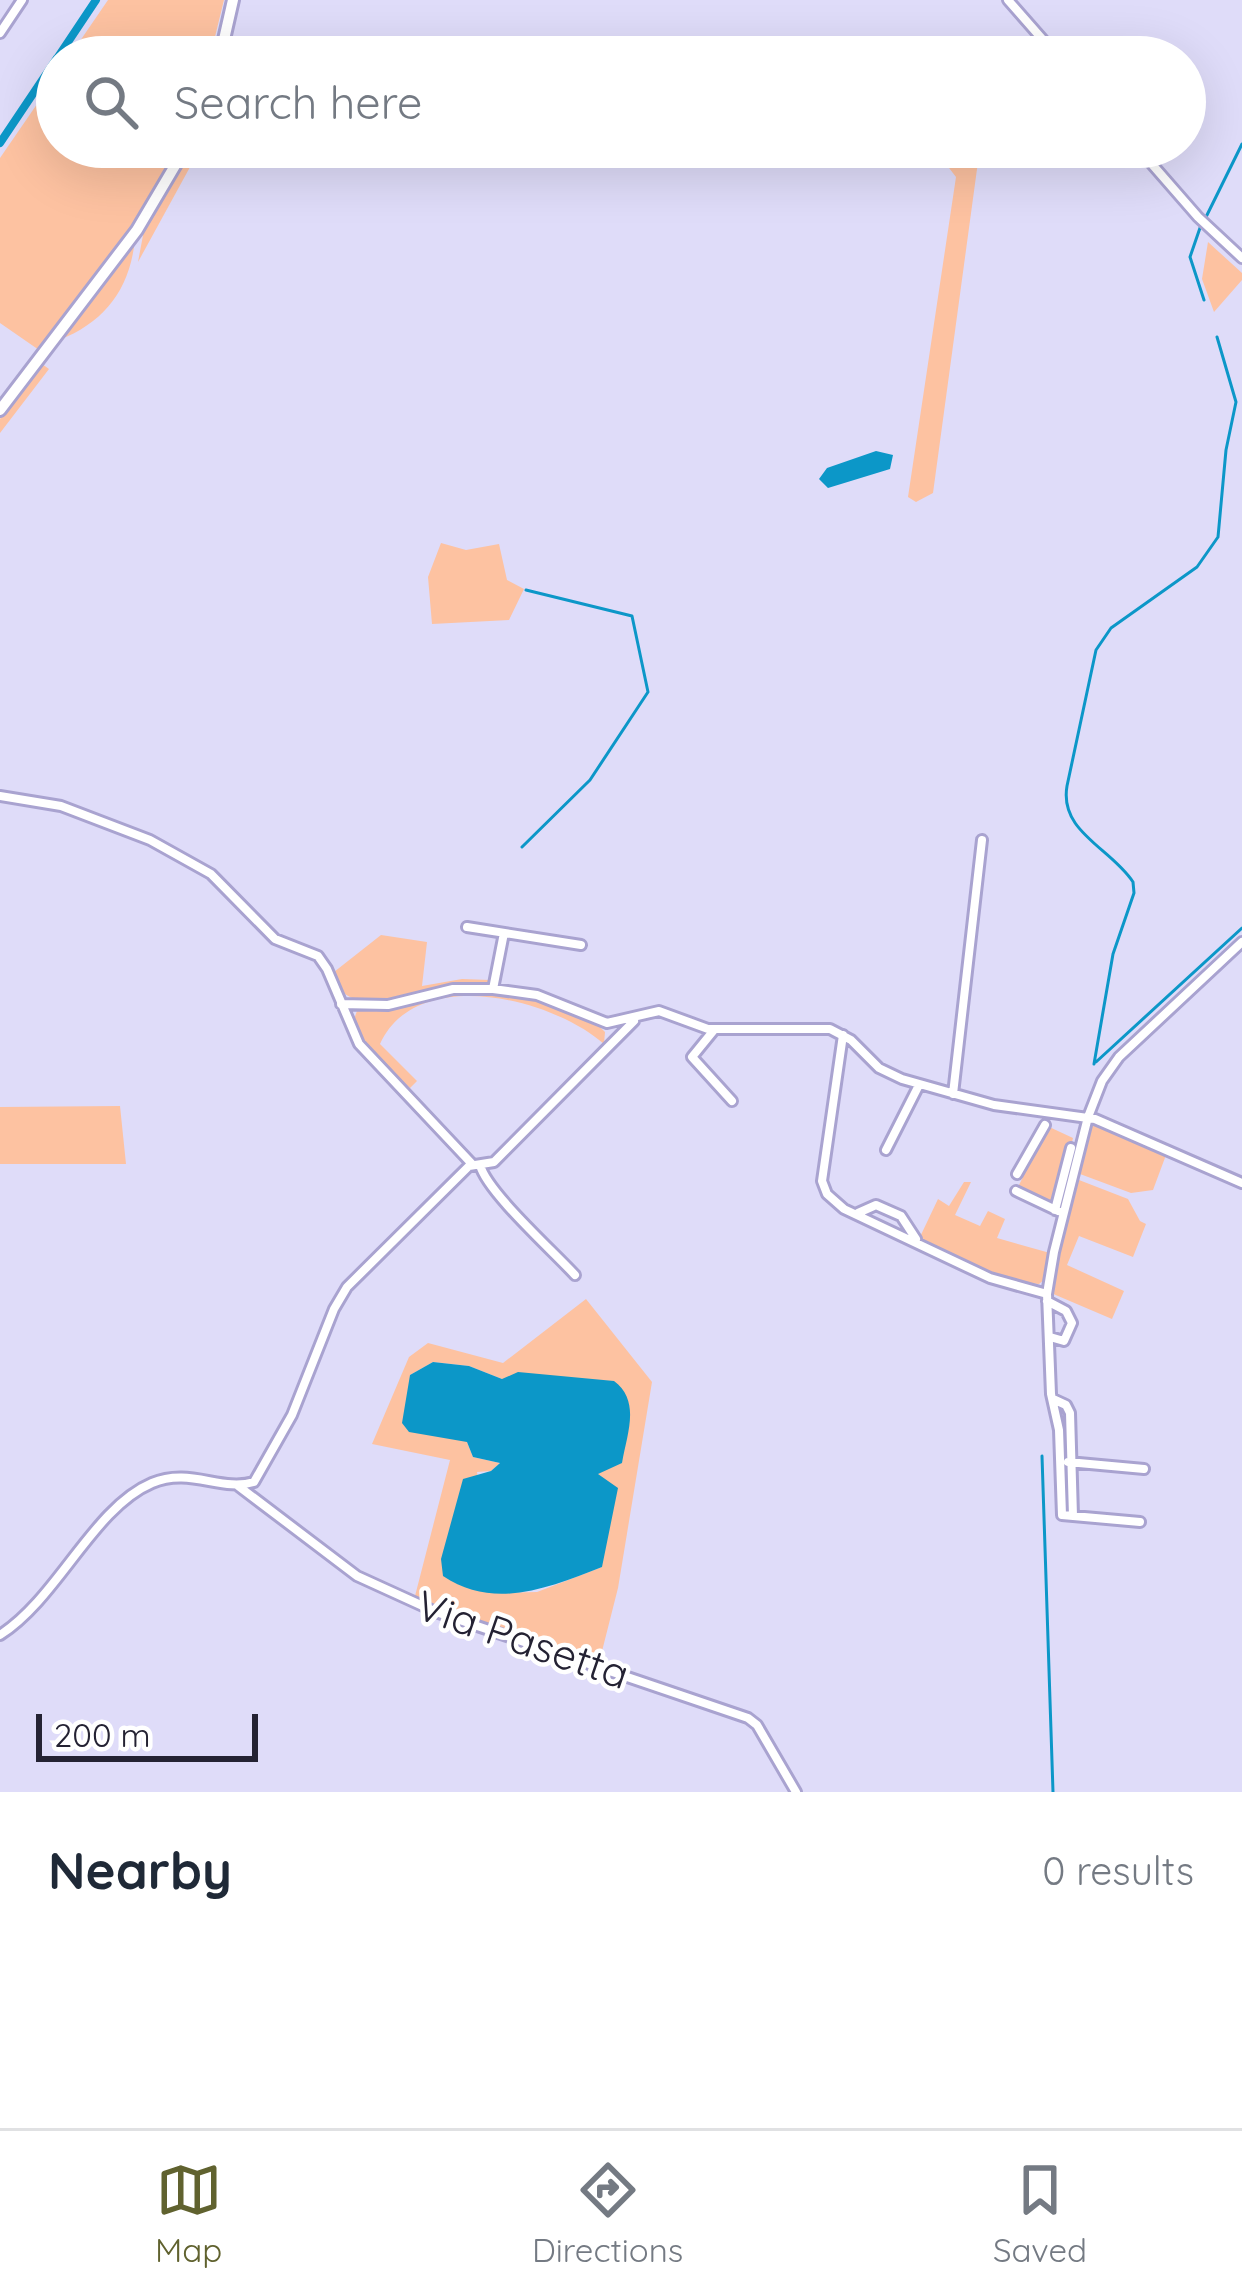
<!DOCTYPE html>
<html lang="en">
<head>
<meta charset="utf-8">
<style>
  body { margin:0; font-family:Quicksand,sans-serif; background:#f6f6f7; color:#1f2937 }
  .scale { position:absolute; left:36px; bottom:30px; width:222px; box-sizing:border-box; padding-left:12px; border:6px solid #242233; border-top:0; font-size:33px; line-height:42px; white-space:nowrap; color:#242233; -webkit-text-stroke:9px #fff; paint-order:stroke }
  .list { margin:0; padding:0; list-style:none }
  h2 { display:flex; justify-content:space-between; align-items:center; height:156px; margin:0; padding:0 48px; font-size:51px }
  h2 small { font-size:39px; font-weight:400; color:#747a83 }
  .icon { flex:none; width:66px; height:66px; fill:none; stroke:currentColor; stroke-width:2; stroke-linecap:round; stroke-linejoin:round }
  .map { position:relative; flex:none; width:1242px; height:1792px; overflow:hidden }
  .search { position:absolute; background:#fff; box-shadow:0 12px 48px #0002; left:36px; right:36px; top:36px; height:132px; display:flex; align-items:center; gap:30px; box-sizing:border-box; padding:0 42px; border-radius:66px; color:#747a83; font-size:45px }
  .sheet { height:336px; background:#fff }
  nav { display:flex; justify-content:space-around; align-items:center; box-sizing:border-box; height:168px; border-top:3px solid #e0e1e3; background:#fff; font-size:33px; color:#747a83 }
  nav a { display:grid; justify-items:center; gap:6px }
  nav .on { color:#60622f }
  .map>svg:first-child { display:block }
</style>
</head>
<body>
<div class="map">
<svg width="1242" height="1792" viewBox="0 0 1242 1792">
  <rect width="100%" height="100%" fill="#dfdcf9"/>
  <path fill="#fdc2a1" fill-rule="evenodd" d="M108,0H224L210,57H69Z
    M57,75V147H177L140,217L39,350L0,323V158Z
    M192,147H201L138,262L144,230Z
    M933,147H980L933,493L916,502L908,497L956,177Z
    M135,239C130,289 105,322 59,340Z
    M1208,242L1242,273V280L1214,312L1202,279Z
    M42,364L49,369L0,433V419Z
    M441,543L466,550L499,544L507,580L524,589L509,620L432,624L428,577Z
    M381,935L427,942L422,986L462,979L490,980L489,984C476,984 463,984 450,986C417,992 340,1024 334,972Z
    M476,991C517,993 576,1001 605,1032L604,1044C552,998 416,964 380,1044L417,1081L410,1088L363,1044L353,1022L357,1011C398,1010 435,995 476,991Z
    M120,1106L126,1164H0V1107Z
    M1093,1123L1166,1155L1153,1190L1131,1193L1080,1174Z
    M1045,1125L1073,1138L1055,1210L1016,1191L1023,1177L1017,1174Z
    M1079,1180L1128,1199L1140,1221L1146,1224L1133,1257L1079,1236L1067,1265L1124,1291L1112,1319L1051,1293L1060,1245Z
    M964,1182H971L955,1215L980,1226L988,1211L1005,1219L997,1238L1050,1253L1045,1279L1039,1284L1014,1282L919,1239L938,1199L949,1206Z
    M586,1299L652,1382L618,1588L599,1663L437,1608L415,1596L450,1460L372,1444L409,1357L428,1343L503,1363ZM433,1362L469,1366L502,1379L597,1474L602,1567L537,1592L494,1593L477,1472L491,1471L500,1463L473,1457L467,1442L410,1375Z"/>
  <path fill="#0c97c8" d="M876,451L893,455L890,469L828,488L819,479L827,468Z
    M433,1362L469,1366L502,1379L518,1372L614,1381C641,1401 627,1434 622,1463L598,1474L618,1488L602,1567C550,1587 495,1611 443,1576L441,1559L463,1479L491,1471L500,1463L473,1457L467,1442L409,1432L402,1423L410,1375Z"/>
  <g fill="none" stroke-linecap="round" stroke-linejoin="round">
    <path stroke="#0c97c8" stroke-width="3" d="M1206,217L1242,144
      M1201,225L1190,257L1204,300
      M522,847L590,780L648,692L632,616L526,590
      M1096,1062L1242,928
      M1094,1064L1113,954L1134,893L1133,882C1111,848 1059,832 1067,786L1096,650L1111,628L1197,567L1218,537L1226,450L1236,402L1217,337
      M1042,1456L1053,1792"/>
    <path stroke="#0c97c8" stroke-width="8" d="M58,57L96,0
      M0,143L57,58"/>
    <g stroke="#a9a3d0" stroke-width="14">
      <path id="street" d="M1008,0L1058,57
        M0,33L22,0
        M1137,147L1198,217L1242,258
        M0,796L61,806L150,840L211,874L275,939L318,956L327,969L359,1044L472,1164
        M467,927L581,945
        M493,989L504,933
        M341,1004L388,1005L453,989H493L537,995L607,1023L659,1011L708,1029H830L851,1040L879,1068L902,1079L994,1105L1095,1119L1242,1183
        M714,1030L692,1057L732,1101
        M843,1035L822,1181L827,1194L844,1209L990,1278L1047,1294
        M953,1094L982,840
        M886,1150L919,1085
        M480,1165C487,1192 553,1251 575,1275
        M1017,1174L1045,1125
        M1016,1191L1058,1211
        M1055,1210L1071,1148
        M858,1213L876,1205L901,1216L916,1239
        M1047,1301L1066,1311L1072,1323L1064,1341L1050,1337
        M1053,1399L1066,1405L1070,1413L1073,1516
        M1068,1462L1144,1469
        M237,1485L357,1576L436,1612L748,1718L757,1725L796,1792
        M1140,1522L1062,1515L1059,1430L1051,1394L1047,1294L1054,1252L1088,1117L1102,1081L1119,1057L1242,942
        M0,1635C58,1598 93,1508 152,1483C190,1467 221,1492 254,1482L292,1415L334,1309L347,1287L469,1166L494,1162L634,1021"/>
    </g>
    <g stroke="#a9a3d0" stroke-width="16">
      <path id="secondary" d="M220,57L233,0
        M0,410L137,230L186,147"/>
    </g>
    <use href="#street" stroke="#fff" stroke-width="8"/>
    <use href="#secondary" stroke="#fff" stroke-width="10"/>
  </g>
  <g text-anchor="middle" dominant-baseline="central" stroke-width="9" stroke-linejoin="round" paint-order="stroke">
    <g font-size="42" fill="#242233" stroke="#fff">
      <text transform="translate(523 1639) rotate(19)">Via Pasetta</text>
    </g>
  </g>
</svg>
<div class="scale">200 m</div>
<div class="search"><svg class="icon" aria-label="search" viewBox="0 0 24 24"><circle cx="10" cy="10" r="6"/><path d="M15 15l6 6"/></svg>Search here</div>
</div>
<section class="sheet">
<h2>Nearby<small>0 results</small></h2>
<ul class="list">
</ul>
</section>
<nav>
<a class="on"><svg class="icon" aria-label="map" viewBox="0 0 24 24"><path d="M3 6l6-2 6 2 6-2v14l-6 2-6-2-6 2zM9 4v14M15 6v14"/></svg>Map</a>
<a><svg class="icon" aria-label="directions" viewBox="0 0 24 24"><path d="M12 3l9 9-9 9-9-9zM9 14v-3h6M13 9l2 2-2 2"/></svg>Directions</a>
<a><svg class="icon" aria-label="saved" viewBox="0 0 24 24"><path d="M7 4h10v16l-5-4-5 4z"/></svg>Saved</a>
</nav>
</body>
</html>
